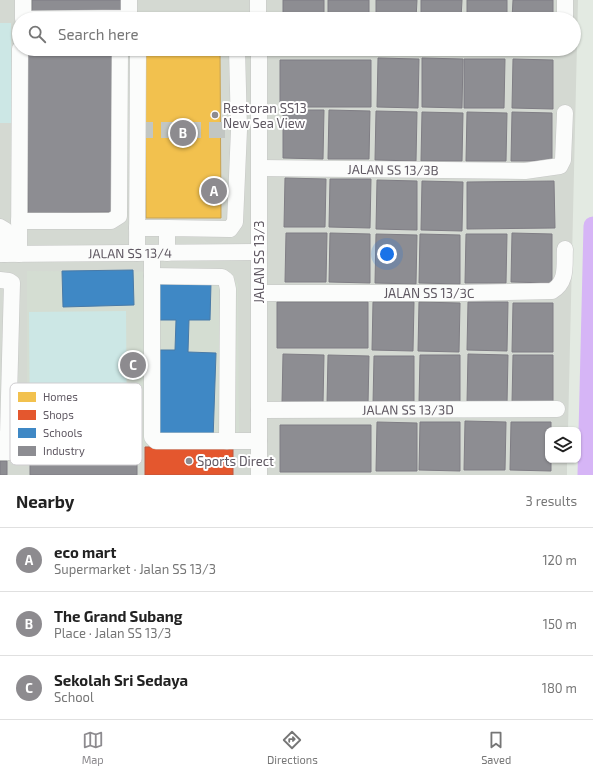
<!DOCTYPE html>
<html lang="en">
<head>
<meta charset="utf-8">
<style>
  body { margin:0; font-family:"Exo 2",sans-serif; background:#f2f2f2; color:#222 }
  .controls { position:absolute; right:12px; bottom:12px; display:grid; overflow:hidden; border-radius:8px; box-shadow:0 1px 3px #0004 }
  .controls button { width:36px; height:36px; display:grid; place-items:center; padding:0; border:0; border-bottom:1px solid #e0e0e0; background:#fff; color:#222; font:20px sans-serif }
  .you { position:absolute; left:387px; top:254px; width:14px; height:14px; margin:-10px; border:3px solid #fff; border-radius:50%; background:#1a73e8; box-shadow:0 0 0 6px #1a73e833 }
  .badge { display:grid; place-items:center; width:26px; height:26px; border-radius:50%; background:#8d8b8f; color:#fff; font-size:13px; font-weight:700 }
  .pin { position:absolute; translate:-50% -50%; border:2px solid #fff; box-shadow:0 1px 4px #0006 }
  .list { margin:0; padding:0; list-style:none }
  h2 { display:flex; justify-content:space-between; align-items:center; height:52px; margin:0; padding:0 16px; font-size:17px }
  h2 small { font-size:13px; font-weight:400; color:#767676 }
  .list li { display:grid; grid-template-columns:26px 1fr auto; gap:12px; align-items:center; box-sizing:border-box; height:64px; padding:0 16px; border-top:1px solid #e0e0e0 }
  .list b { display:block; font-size:15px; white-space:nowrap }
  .list p { margin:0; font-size:13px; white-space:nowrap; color:#767676 }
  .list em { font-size:13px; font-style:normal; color:#767676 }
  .icon { flex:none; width:22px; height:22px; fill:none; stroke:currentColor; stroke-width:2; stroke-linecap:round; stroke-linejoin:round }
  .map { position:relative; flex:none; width:593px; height:475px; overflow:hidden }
  .search { position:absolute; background:#fff; box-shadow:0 1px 3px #0004; left:12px; right:12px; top:12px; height:44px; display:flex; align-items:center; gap:10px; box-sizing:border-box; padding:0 14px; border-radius:22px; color:#767676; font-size:15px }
  .sheet { height:244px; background:#fff }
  nav { display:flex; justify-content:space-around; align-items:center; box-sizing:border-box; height:56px; border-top:1px solid #e0e0e0; background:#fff; font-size:11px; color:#767676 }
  nav a { display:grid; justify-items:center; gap:2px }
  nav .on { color:#8d8b8f }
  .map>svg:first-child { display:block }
</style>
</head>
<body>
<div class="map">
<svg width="593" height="475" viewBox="0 0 593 475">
  <rect width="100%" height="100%" fill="#e3eae2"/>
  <path fill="#d4d9d2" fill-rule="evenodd" d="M0,0H578L568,430H548V460H567V475H0ZM19,19H574V49H19Z"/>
  <path fill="#d4ddd2" d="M27,271L231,272L238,284L239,446H27Z"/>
  <path fill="#cce7e5" d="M0,23H11L12,123H0Z
    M126,311L127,440L30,441L29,312Z"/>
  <path fill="#f2c14e" stroke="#c6a254" d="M145,49H220L221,218H146Z"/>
  <path fill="#e4572e" stroke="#bc573e" d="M233,446V475H145V447Z"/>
  <path fill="#3f88c5" stroke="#497aa7" d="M133,270L134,305L63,307L62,271Z
    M157,281L211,283L210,320H189L188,352L216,353L213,440L157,438L160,350H175L176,320H156Z"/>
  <path fill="#8d8d92" stroke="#7f7d84" d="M32,0H127V10L32,12Z
    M283,0H324V19H283Z
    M328,0H369V19H328Z
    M376,0H417L416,19H376Z
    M421,0H462L461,19H421Z
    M467,0H507V19H467Z
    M513,0H553V19H512Z
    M26,49H115L116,212L28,213Z
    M378,58L419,59L418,108L377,107Z
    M422,58L463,59L462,108L422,107Z
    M464,59H505L504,108H464Z
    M513,59L553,60V109L512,108Z
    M280,60H371V107H280Z
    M283,110H324L323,159L283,158Z
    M329,110L370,111L369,159H328Z
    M376,111L417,112L416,161L375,160Z
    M422,112L463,113L462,161H421Z
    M467,112L507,113L506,161H466Z
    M512,112L552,113V161H511Z
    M285,178L326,179L325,227H284Z
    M330,179H371L370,228L329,227Z
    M377,180L417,181V230L376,229Z
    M422,181L463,182L462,231L421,230Z
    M554,181L555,228L467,229V182Z
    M286,233H327L326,282H285Z
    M330,233L370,234V283L329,282Z
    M512,233L552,234V283L511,282Z
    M376,234L417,235L416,284L375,283Z
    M420,234L460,235V284L419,283Z
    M466,234H507L506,283H465Z
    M277,302H368V348H277Z
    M373,302H414L413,351L372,350Z
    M419,302L460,303L459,352L418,351Z
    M468,302H508L507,351L467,350Z
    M513,303H553V352H512Z
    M283,354L324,355L323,404L282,403Z
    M468,354L508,355L507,404L467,403Z
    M328,355L369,356L368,405L327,404Z
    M420,355H460V404L419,403Z
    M513,355H553V404L512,403Z
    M374,356H414V405L373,404Z
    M465,421L506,422L505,470H464Z
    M377,422L417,423V471H376Z
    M420,422H460V471L419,470Z
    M511,422H551V430H548V460H551V471L510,470Z
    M280,425H371V472H280Z
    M137,445V475H30V446Z
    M0,461H7V475H0Z"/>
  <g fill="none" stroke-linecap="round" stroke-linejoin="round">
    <path stroke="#d6b5f6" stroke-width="19" d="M587,475L593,226"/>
    <path stroke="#c2c6c2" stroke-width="16" stroke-dasharray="16 8" stroke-linecap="butt" d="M137,130H239"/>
    <g stroke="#c6c7c6" stroke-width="17">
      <g id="minor">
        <path d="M23,0V19L129,18V0"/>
        <path d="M258,0V19"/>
        <path d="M565,19V0"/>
        <path id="s1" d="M260,168L525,171L560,166L563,160L565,113"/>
        <path d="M19,221H111L119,216L120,49"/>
        <path d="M0,227L5,230V254"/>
        <path d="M137,228H167"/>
        <path d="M137,253L138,49"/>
        <path d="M152,253V437L156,441H259"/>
        <path d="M167,253V228L230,229L235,222L239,130L237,49"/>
        <path id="s2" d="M0,254L259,252"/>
        <path d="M19,254L20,49"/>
        <path d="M152,276L222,277L226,280L228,289L227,441"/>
        <path d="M0,280L9,281L12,283L8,435L5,439H0"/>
        <path id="s3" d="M259,293H463L552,291C568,282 564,264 565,249"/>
        <path id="s4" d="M259,410L557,409"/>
        <path d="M0,452H13"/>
        <path d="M259,475V49"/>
      </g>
    </g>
    <use href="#minor" stroke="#fbfcfb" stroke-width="16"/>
  </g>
  <g fill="#8d8b8f" stroke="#fff" stroke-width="1.5">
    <circle cx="215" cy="115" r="4"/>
    <circle cx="189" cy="461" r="4"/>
  </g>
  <g text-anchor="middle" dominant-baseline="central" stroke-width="4" stroke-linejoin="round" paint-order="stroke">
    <g font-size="13" fill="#5f5862" stroke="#fff" text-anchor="start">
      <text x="223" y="108">Restoran SS13<tspan x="223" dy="15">New Sea View</tspan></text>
      <text x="197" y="461">Sports Direct</text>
    </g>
    <g font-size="13" fill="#5f5862" stroke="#fff">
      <text stroke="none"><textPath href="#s1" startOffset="133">JALAN SS 13/3B</textPath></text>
      <text stroke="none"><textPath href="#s2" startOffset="130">JALAN SS 13/4</textPath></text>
      <text transform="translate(259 262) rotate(-90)">JALAN SS 13/3</text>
      <text stroke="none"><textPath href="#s3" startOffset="170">JALAN SS 13/3C</textPath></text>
      <text stroke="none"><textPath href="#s4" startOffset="149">JALAN SS 13/3D</textPath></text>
    </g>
  </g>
  <rect x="10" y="383" width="132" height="82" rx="6" fill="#fff" stroke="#cfcdd0" stroke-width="1"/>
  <rect x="18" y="392" width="18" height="10" fill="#f2c14e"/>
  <rect x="18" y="410" width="18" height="10" fill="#e4572e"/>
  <rect x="18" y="428" width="18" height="10" fill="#3f88c5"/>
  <rect x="18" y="446" width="18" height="10" fill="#8d8d92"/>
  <g font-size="11" fill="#5f5862">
    <text x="43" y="401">Homes</text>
    <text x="43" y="419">Shops</text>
    <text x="43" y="437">Schools</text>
    <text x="43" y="455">Industry</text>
  </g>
</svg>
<div class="controls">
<button><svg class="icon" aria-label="layers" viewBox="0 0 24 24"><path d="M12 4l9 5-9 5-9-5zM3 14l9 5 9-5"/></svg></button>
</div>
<div class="you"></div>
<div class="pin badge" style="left:214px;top:191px">A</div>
<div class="pin badge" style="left:183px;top:133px">B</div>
<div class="pin badge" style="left:133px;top:365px">C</div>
<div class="search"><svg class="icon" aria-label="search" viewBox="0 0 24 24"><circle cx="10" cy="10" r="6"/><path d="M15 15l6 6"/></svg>Search here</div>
</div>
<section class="sheet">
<h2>Nearby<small>3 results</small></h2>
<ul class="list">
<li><span class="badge">A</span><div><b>eco mart</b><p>Supermarket · Jalan SS 13/3</p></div><em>120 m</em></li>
<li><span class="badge">B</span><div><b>The Grand Subang</b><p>Place · Jalan SS 13/3</p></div><em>150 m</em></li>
<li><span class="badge">C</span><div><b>Sekolah Sri Sedaya</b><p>School</p></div><em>180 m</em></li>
</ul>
</section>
<nav>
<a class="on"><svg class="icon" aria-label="map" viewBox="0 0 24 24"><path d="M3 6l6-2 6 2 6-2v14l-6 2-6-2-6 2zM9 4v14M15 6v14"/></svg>Map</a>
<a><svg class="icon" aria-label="directions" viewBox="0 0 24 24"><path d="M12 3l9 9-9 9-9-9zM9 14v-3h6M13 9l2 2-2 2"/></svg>Directions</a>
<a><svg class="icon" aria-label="saved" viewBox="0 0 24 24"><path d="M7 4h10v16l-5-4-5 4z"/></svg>Saved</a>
</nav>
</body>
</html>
